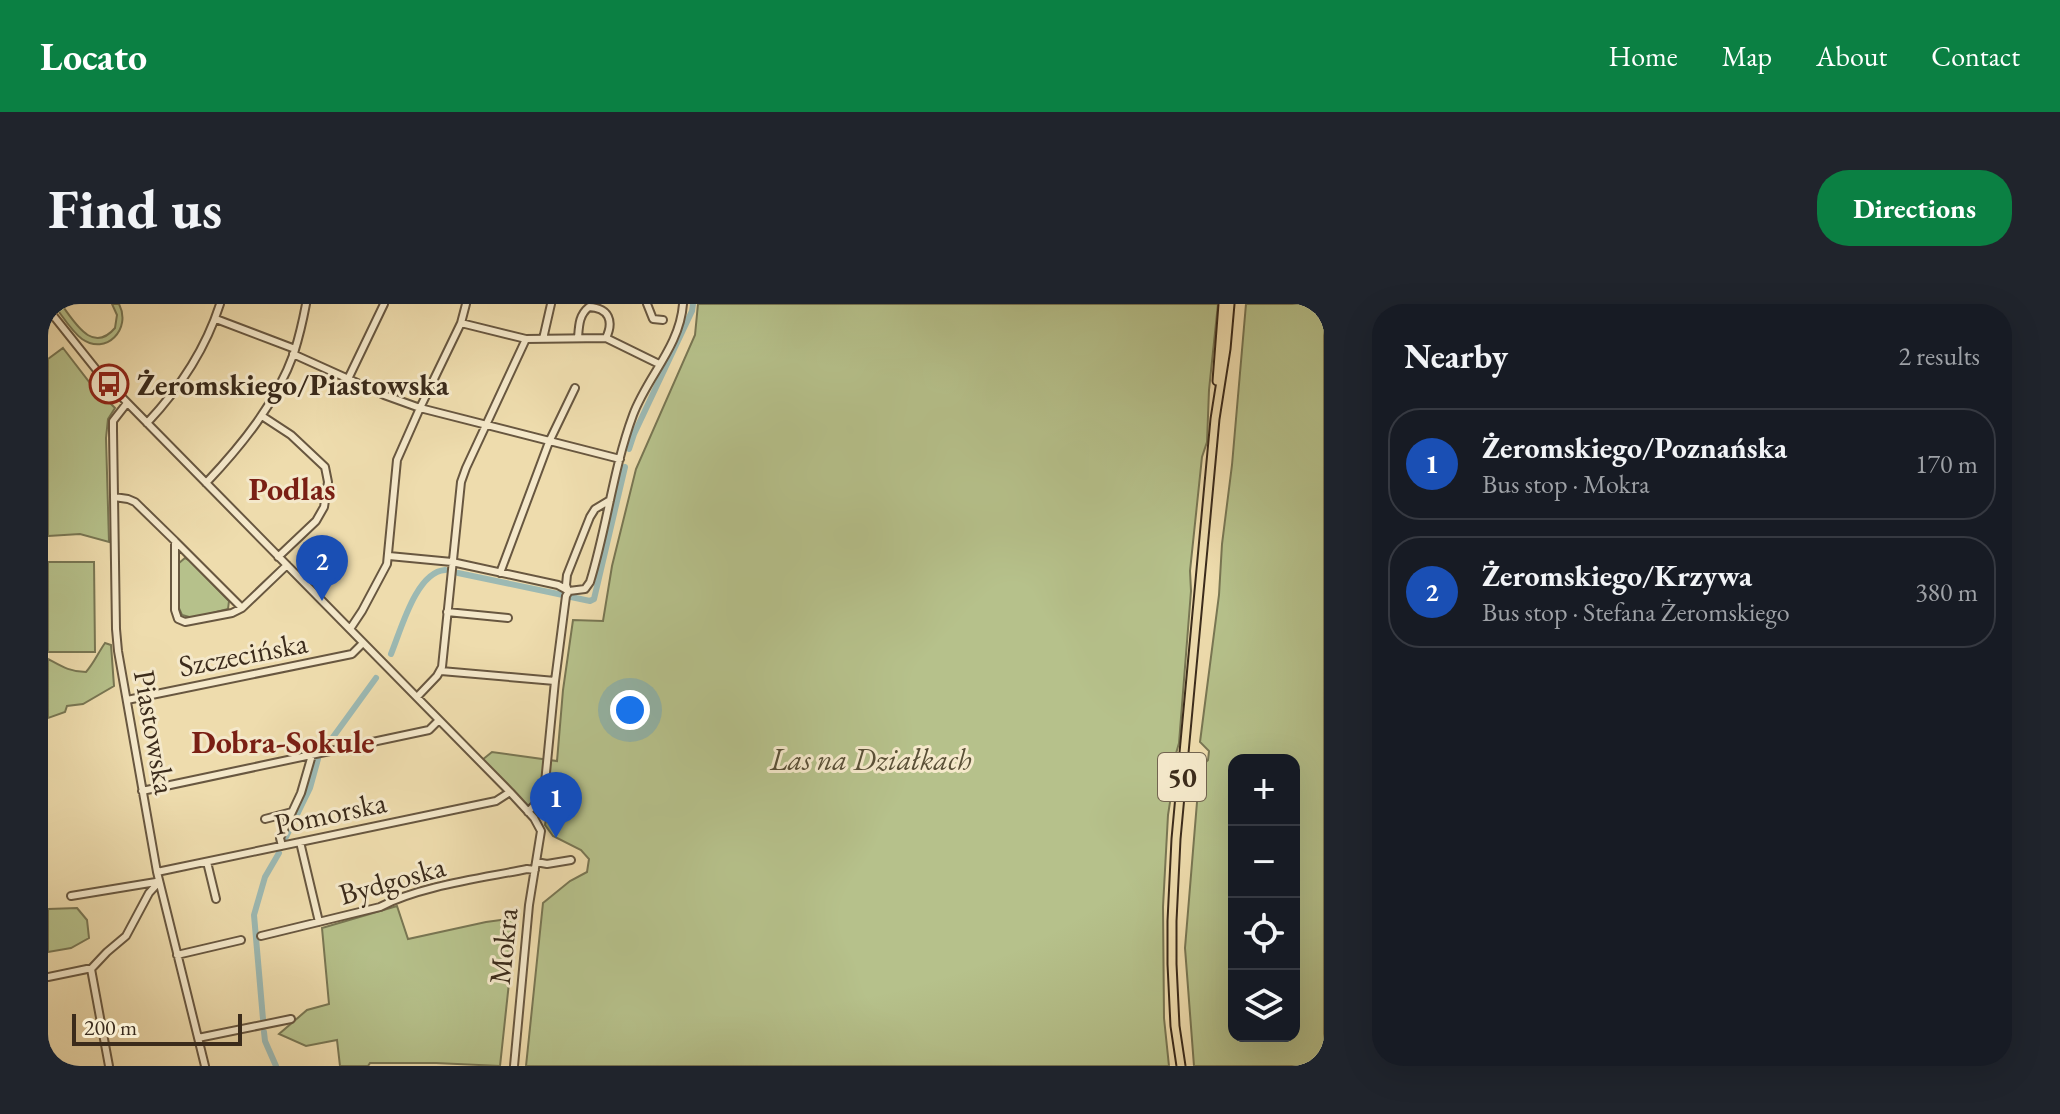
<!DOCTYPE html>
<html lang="en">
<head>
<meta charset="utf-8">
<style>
  body { margin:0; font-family:"EB Garamond",serif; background:#20242c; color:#f1f3f6 }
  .controls { position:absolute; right:24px; bottom:24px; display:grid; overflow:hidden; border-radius:16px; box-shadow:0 8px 32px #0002 }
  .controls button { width:72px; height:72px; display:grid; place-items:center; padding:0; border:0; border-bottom:2px solid #363941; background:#171b24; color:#f1f3f6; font:40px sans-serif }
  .scale { position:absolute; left:24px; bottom:20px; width:170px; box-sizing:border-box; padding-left:8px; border:4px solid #3b2b1b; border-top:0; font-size:22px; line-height:28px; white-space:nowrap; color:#3b2b1b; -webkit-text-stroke:6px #f4e8ca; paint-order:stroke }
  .you { position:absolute; left:582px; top:406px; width:28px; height:28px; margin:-20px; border:6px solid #fff; border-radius:50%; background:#1a73e8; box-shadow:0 0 0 12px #1a73e833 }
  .badge { display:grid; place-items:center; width:52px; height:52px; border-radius:50%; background:#0b8043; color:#fff; font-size:26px; font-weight:700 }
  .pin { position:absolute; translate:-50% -66px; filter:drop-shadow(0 2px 4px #0008) }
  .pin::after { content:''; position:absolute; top:42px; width:28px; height:24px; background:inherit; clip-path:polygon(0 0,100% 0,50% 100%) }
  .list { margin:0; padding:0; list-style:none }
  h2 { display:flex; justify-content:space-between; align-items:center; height:104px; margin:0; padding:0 32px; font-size:34px }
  h2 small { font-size:26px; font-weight:400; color:#9ea1a6 }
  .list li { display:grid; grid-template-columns:52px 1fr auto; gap:24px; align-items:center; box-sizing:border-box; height:112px; margin:0 16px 16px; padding:0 16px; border:2px solid #363941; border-radius:32px }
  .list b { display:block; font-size:30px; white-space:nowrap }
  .list p { margin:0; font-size:26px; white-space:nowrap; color:#9ea1a6 }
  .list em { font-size:26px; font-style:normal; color:#9ea1a6 }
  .icon { flex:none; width:44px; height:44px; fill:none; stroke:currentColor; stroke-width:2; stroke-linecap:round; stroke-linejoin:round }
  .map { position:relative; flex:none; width:1276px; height:762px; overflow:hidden; border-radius:32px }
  header { display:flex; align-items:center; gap:48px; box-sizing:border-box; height:112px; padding:0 40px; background:#0b8043; color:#fff }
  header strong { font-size:38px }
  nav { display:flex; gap:44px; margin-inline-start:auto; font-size:28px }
  .intro { display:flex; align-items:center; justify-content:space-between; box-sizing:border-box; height:192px; padding:0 48px }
  h1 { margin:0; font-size:56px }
  .button { padding:20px 36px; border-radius:32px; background:#0b8043; color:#fff; font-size:28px; font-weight:700 }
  main { display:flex; gap:48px; padding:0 48px }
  aside { flex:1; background:#171b24; border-radius:32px; box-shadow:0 8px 32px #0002 }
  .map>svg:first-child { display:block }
</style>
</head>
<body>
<header>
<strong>Locato</strong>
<nav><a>Home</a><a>Map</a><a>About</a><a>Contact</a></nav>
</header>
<div class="intro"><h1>Find us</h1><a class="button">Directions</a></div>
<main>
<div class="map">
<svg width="1276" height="762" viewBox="0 0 1276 762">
  <rect width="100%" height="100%" fill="#eedcad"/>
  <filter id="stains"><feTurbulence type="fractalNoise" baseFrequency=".0025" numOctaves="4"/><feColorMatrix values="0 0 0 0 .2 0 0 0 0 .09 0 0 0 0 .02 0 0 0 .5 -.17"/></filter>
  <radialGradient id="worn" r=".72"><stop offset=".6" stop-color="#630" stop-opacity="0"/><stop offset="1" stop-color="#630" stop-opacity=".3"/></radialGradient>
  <path fill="#b6c18b" stroke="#787653" stroke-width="2" fill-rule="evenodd" d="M5,0H13C26,17 44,51 67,24L69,11L64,0H71C84,25 58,52 34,35C23,27 14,11 5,0Z
    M650,0H1170L1161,86L1159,138L1154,153L1142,267L1143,287L1131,439L1127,453L1122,456V466L1126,473L1120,511L1115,603L1116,714L1121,762H478L495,599L522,577L539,568L541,555L533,546L505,532L497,521L499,509L492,503L483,506L434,456L444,448L509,457L515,386L525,316L555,317L564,262L588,165L647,31Z
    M1198,0H1276V762H1146L1137,644L1150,486C1147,469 1147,468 1160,456L1161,447L1152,438L1171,291L1174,240L1184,161ZM1186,456H1246V732H1186Z
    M15,44L42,79L67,104L60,115L58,134L61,238L32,230L0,232V55Z
    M137,254L141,256L181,297L180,305L145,314L134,311L130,302V264L131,259Z
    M0,258H46L47,348H0Z
    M57,339L63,341L66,382L35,400L19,402L17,408L0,414V355C13,362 22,368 38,368C46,359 50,349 57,339Z
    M349,602L360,635L438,618L468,614L452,762L388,759H322L320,762H292L289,736L258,742L231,730L259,706L281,700L274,624Z
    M29,604L39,616L41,634L23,644L0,648V605Z"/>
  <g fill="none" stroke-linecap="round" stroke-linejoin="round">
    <path stroke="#9cb9b3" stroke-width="6" d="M581,145L586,130L644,7L645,0
      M410,269L515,291
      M523,293L542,297L546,295L577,163
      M343,350C353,326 368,268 397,266
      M280,440L328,374
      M238,533L262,484L270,455
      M215,715L206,611L217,573L231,549
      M216,728L217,737L228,762"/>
    <g stroke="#685740" stroke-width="10">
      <path id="minor" d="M599,0L605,15L615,16
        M0,5L55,74L462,488L486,514L493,527L481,601L466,762
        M168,15L247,45
        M413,19L478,35L558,34L611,60
        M530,34C531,21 531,11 541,3C561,4 566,17 558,34
        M495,35L503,0
        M245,50L336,91L372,104L572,155
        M300,75L336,0
        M79,99L65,117V126L68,325L70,347L109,568L157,762
        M214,112L243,131L277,163L280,178L276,203L268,217L230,253
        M99,119C131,85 158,44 172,0
        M158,179C194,141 228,99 246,49C251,33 255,16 258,0
        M66,193L80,195L87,198L127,237V306L130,315L137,318L184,309L194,304L239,261
        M127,237L194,304
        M341,252L404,258L510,281L521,287
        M452,269L501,138L527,84
        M519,284L518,281L519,271L542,213L547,205L562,196
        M399,308L460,314
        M302,325L314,307L339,260L349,156L372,104L413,19L418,0
        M393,367L507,377
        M369,393L389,372L394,363L413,178L418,164L478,35
        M79,396L304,350L315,339
        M94,487L381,426L391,416
        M480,508L493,494L496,489L507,377L518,292L521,287L537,285L542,278C559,223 565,165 585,111C599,73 632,42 635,0
        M217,515L244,508
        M252,538L271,618
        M234,542L232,534L253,489L264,451
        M159,558L168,595
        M488,558L499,560L523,556
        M109,568L448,497L462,488
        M23,592L108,578
        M213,632L332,603C371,582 435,574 479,565L487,566
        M129,651L193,636
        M0,673L39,665H43
        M150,734L243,715
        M61,762L43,665L59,648L78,632L101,589L111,578"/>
    </g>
    <g stroke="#3b2b1b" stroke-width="11">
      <path id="major" d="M1169,77L1175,0
        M1133,762L1127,722L1124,660V617L1128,535L1167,115L1178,45L1182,0"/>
    </g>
    <use href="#minor" stroke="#f4e8ca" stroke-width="6"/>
    <use href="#major" stroke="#eedcad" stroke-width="7"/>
  </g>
  <defs>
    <g id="bus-ring" transform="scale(2)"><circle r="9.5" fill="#f4e8ca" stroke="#8f2418" stroke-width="1.5"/><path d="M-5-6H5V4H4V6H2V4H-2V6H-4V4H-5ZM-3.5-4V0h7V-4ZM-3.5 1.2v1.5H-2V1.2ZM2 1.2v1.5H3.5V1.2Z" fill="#8f2418"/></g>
  </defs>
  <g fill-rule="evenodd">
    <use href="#bus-ring" x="61" y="80"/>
  </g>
  <g text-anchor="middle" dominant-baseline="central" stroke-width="6" stroke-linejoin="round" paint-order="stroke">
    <rect fill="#f4e8ca" stroke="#726450" stroke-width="2" x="1110" y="449" width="48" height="48" rx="6"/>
    <g font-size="28" font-weight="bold" fill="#3b2b1b">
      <text x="1134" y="473">50</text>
    </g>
    <g font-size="30" font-weight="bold" fill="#3b2b1b" stroke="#f4e8ca" text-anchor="start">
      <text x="89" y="80">Żeromskiego/Piastowska</text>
    </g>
    <g font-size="30" fill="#3b2b1b" stroke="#f4e8ca">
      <text transform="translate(195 350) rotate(-11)">Szczecińska</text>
      <text transform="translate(107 428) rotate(80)">Piastowska</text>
      <text transform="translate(282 509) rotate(-12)">Pomorska</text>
      <text transform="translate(344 576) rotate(-16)">Bydgoska</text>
      <text transform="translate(455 642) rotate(-84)">Mokra</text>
    </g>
    <g font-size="30" font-style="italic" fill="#5a5037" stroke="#f4e8ca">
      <text x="823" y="455">Las na Działkach</text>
    </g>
    <g font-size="32" font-weight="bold" fill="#7a1f14" stroke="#f4e8ca">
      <text x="244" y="185">Podlas</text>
      <text x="235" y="438">Dobra-Sokule</text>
    </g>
  </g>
  <rect width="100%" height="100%" filter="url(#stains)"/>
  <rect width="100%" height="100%" fill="url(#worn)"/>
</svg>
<div class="controls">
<button>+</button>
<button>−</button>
<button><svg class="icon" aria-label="locate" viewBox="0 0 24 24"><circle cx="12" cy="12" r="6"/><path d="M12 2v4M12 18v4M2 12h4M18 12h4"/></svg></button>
<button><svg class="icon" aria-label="layers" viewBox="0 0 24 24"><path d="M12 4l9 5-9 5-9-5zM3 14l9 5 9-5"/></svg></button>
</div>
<div class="scale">200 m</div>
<div class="you"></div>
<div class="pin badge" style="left:508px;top:534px;background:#1a4fb4">1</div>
<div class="pin badge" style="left:274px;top:297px;background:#1a4fb4">2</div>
</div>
<aside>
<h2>Nearby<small>2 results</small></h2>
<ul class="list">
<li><span class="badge" style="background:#1a4fb4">1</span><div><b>Żeromskiego/Poznańska</b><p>Bus stop · Mokra</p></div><em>170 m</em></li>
<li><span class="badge" style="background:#1a4fb4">2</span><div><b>Żeromskiego/Krzywa</b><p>Bus stop · Stefana Żeromskiego</p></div><em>380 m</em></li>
</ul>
</aside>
</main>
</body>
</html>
